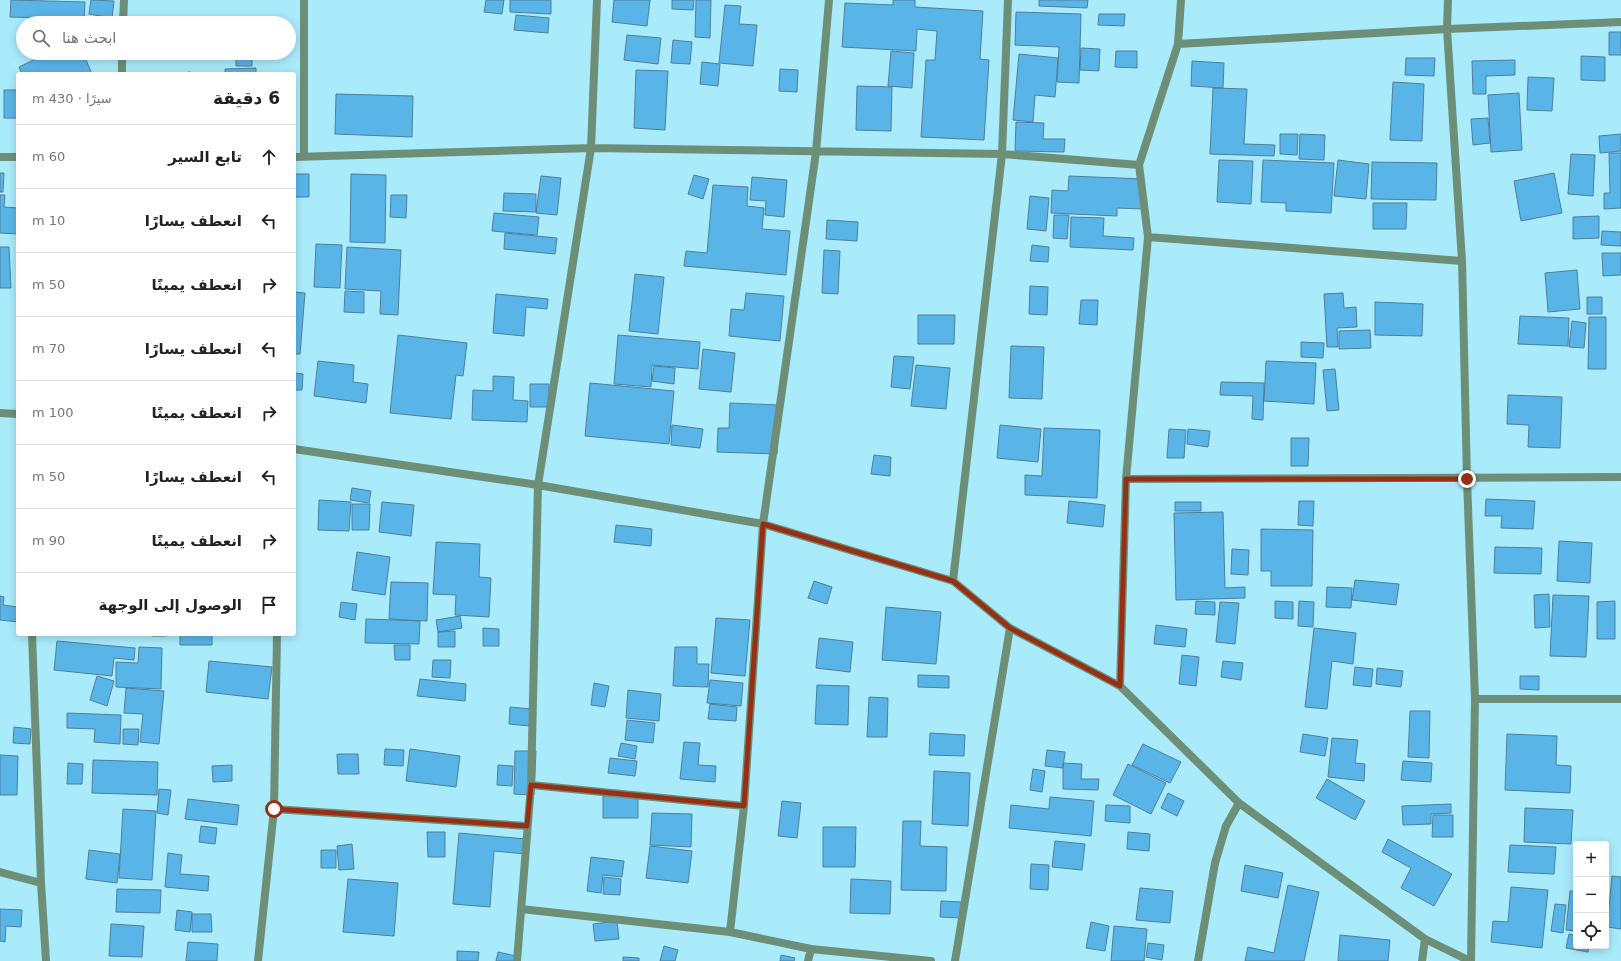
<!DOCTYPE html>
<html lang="ar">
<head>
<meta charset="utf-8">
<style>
  body { margin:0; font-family:"DejaVu Sans",Vazirmatn,sans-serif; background:#f6f6f6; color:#202124; direction:rtl }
  .controls { position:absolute; right:12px; bottom:12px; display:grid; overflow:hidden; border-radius:4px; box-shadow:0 2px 10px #0003 }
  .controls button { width:36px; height:36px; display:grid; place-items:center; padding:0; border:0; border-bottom:1px solid #e0e0e0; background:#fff; color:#202124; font:20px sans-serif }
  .stop { position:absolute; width:12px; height:12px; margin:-9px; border:3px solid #972f14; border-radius:50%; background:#fff }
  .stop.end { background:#972f14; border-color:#fff; box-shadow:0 1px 4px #0008 }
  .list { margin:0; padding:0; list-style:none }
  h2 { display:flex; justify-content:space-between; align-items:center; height:52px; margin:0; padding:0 16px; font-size:17px }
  h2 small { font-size:13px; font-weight:400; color:#757577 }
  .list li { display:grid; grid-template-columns:26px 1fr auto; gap:12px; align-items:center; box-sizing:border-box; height:64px; padding:0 16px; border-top:1px solid #e0e0e0 }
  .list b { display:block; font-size:15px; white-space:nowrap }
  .list em { font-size:13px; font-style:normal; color:#757577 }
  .icon { flex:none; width:22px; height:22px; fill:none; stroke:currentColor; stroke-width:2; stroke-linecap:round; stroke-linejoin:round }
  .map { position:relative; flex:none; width:1621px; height:961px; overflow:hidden; direction:ltr }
  .search { position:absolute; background:#fff; box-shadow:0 2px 10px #0003; left:16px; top:16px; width:280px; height:44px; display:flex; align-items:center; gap:10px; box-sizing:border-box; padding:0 14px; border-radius:22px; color:#757577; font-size:15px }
  .panel { position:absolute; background:#fff; box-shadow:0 2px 10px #0003; left:16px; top:72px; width:280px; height:564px; border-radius:4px; direction:rtl }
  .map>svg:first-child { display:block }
</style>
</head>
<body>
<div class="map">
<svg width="1621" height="961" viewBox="0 0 1621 961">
  <rect width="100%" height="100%" fill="#a9ebfb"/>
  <path fill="#59b5e8" stroke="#4e7f9c" d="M11,0L85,2L84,19L10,17Z
    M91,0L114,1L112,18L89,14Z
    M486,0H504L502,14L484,12Z
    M510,0H551V14L510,12Z
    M614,0H650L647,26L612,22Z
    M672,0H694L693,10L672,9Z
    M696,0H711L710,38L695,37Z
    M893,0H915V7L983,11L980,59L989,60L984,140L921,137L926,60H935L937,31L917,29L916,51L842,47L845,3L893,5Z
    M1039,0H1088L1087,8L1039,6Z
    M725,5L741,6L739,24L757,25L753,66L719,63Z
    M1016,12L1081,14L1079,83L1057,82L1059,47L1015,45Z
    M1099,14H1125L1124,26L1098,25Z
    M516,15L549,18L548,33L514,30Z
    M1609,32H1621V55H1609Z
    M627,35L661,38L658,64L624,60Z
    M673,40L692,42L690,64L671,63Z
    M1081,48L1100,49L1099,71L1080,70Z
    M891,51L914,53L912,88L888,86Z
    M1116,51H1137V68L1115,67Z
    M48,53H83L92,74H22L19,67Z
    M236,53H252V66H236Z
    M1019,54L1058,58L1055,97L1035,95L1033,122L1013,120Z
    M1581,56L1605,57V81L1581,80Z
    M1406,58H1435L1434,76L1405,75Z
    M1515,60V75L1486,76V94H1473L1472,61Z
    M1192,61L1224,63L1223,88L1191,86Z
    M702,62L720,64L718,86L700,84Z
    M256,68V74H225V69Z
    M780,69L798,70L797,92L779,91Z
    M636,70L668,71L665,130L634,128Z
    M188,72L204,74H188Z
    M1528,77L1554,78L1552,111L1527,110Z
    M1393,82L1424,84L1422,141L1390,140Z
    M857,86L892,87L891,131L856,130Z
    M1213,88L1247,89L1244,144L1275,145L1274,156L1210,154Z
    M4,90H18V118H4Z
    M1519,93L1522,150L1491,152L1488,95Z
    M336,94L413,96L412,137L335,134Z
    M1488,118L1490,143L1473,145L1471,119Z
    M1016,122L1044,123L1043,139H1065L1064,152L1015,151Z
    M1280,134H1298L1297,155L1280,154Z
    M1300,134L1325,135L1324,160L1299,159Z
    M1621,134V151L1600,153L1599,136Z
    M1609,153H1621V208L1604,209V193H1610Z
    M1571,154L1595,155L1593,196L1568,194Z
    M1219,160L1253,161L1251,204L1217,202Z
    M1263,160L1334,163L1331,213L1286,211V203L1261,202Z
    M1338,160L1369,164L1366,199L1334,196Z
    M1372,162L1437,163L1436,200L1371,199Z
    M0,173H4L3,192H0Z
    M1554,173L1562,213L1521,221L1514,181Z
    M294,174H309V197H294Z
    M351,174L386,175L385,243L350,242Z
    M694,175L709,179L703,199L688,194Z
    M541,176L561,178L557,215L536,213Z
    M1069,176L1144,179L1143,209L1117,208V216L1051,213L1052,190L1068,191Z
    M752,177L787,180L784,217L765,215L766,201L750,200Z
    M713,185L748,187L747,206L764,208L762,229L790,231L786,275L684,266L686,251L707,253Z
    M504,193L536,194V212L503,211Z
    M0,195H5L4,207L18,208V234L0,233Z
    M391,195H407L406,218L390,217Z
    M1030,196L1049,198L1046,231L1027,229Z
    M1373,203H1407L1406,229H1373Z
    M494,213L539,217L537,235L492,231Z
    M1054,215H1069L1067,239L1053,238Z
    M1599,216V238L1573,239V217Z
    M1071,217L1104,218L1103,236L1134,238L1133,250L1070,247Z
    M827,220L858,222L857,241L826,239Z
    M1602,231L1621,232V246L1601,245Z
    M505,233L557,238L555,254L504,249Z
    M316,244L342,245L340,288L314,287Z
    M1032,245L1049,247L1048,262L1030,261Z
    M0,247H9L11,288H0Z
    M347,247L401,250L398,315L380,314L381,291L345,289Z
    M824,250L840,251L838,294L822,293Z
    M1602,253H1621V275L1603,276Z
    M1577,270L1580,309L1548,312L1545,273Z
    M635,274L664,277L658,334L629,331Z
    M1030,286L1048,287L1047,315L1029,314Z
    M345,291L364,292V313L344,312Z
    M294,292L305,293L300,354H294Z
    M746,293L784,296L780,341L729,336L731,309L744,310Z
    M1343,293L1344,308L1356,307L1357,327L1337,328L1338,347H1327L1324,294Z
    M496,294L548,299L547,309L526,307L524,336L493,333Z
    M1587,297H1602V314H1587Z
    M1081,300H1098L1097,325L1079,324Z
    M1375,302L1423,304L1422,336L1375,335Z
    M918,315H955L954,344H918Z
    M1520,316L1569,318L1568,346L1518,344Z
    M1589,317H1606V369H1588Z
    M1572,321L1586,323L1584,348L1569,347Z
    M1370,330L1371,348L1339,349V331Z
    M398,335L467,343L463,376L456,375L451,419L390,413Z
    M618,335L700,342L698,369L652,365L651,387L614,384Z
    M1301,342L1324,343L1323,358L1301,357Z
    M1011,346L1044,347L1042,399L1009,398Z
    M703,349L735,353L731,392L699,389Z
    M894,356L914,357L910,389L891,387Z
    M318,361L354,365L353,382L368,384L366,403L314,396Z
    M1266,361L1316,363L1314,404L1264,401Z
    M916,365L950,368L946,409L911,406Z
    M654,366L675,368L674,384L652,381Z
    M1335,369L1339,410L1327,411L1323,370Z
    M294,373L303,374L302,390H294Z
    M493,376L514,377L513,400L528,401L527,422L472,420L473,390L493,391Z
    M1221,382L1264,383L1263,420L1252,419L1253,396L1220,395Z
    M590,383L674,391L669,444L585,436Z
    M530,384H549V407H530Z
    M1508,395L1562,397L1560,448L1528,447L1529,425L1507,424Z
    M730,403L779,405L777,454L717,452L718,428H729Z
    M672,425L703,429L700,448L671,445Z
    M1000,425L1041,429L1038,462L997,458Z
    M1044,428L1100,430L1097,498L1025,495V475L1042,476Z
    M1169,429L1186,430L1184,458H1167Z
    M1188,429L1210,431L1208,447L1187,444Z
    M1291,438H1309L1308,466H1291Z
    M874,455L891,457L890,476L871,474Z
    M352,488L371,491L369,503L350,500Z
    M1486,499L1535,501L1533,529L1501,528L1502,516H1485Z
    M319,500L351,502L349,531L318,530Z
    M1069,501L1105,505L1103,527L1067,523Z
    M1299,501H1314L1313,526L1298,525Z
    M382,502L414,505L411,536L379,532Z
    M1175,502H1201V511H1175Z
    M352,504H370L369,530H352Z
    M1223,512L1225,588L1245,587V598L1176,600L1174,513Z
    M616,525L652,529L651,546L614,542Z
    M1261,529L1313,530L1312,586H1271V571H1261Z
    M1559,541L1592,543L1590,583L1557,581Z
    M436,542L480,544L479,577L491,578L489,617L455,615L456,595L433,594Z
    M1495,547L1542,548L1541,574L1494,573Z
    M1232,549L1249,550L1248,575L1231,574Z
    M357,552L390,557L385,595L352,590Z
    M1355,580L1399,584L1396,605L1352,600Z
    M814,581L832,587L827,604L808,598Z
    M391,582L428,583L427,621L389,619Z
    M1327,587L1352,588L1351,608L1326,607Z
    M1549,594L1550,627L1535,628L1534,595Z
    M1553,595L1589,596L1586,657L1550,656Z
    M0,596L4,597L3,605L18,607V622L0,620Z
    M1196,601L1215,602V615L1195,614Z
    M1275,601L1293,602V619L1275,618Z
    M1299,601L1314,602L1313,627L1298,626Z
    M1615,601V639H1597V602Z
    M341,602L357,604L355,620L339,617Z
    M1220,602L1239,603L1235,644L1216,642Z
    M886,607L941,612L936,664L882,660Z
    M460,616L462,628L438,632L436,620Z
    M716,618L750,620L745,676L711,673Z
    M366,619L420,621L419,644L365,643Z
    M1156,625L1187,629L1185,647L1154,644Z
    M483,628L499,629V646H483Z
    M1314,628L1356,633L1353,664L1332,661L1327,709L1305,707Z
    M455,631V647H438V632Z
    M152,634H166V636H152Z
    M180,634H212V645H180Z
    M819,638L853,642L850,672L816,668Z
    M57,641L135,648L134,660L114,658L112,676L54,670Z
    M394,645H410V660H395Z
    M139,647L162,648L161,689L116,687V662L138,663Z
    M675,647H697V664H709L708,687L673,686Z
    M1182,655L1199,657L1196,686L1179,684Z
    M433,660H451L450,678L432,677Z
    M209,661L272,667L268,699L206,692Z
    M1223,661L1243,663L1241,680L1221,677Z
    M1355,667L1373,669L1371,687L1353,685Z
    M1377,668L1403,671L1401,687L1376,684Z
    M918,675L949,676V688L918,687Z
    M97,676L114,681L107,706L90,700Z
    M1520,676H1539V690L1520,689Z
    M420,679L466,684L465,701L417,696Z
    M710,680L743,683L741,706L707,703Z
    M594,683L609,686L605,707L591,705Z
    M817,685L849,686L848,725L815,724Z
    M126,688L164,691L159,744L140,742L143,714L124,713Z
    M628,690L661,694L659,721L626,718Z
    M869,697L888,698L887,737H867Z
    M710,704L737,707L736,721L708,719Z
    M510,707L531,709L530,726L509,724Z
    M1410,711H1430L1429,758L1408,757Z
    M67,713L121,715L120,744L94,742L95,729L67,728Z
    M627,720L655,723L653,743L625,740Z
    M14,727L31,729L30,744L13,743Z
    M123,729H139L138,745L123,744Z
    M930,733L965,735L964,756L929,755Z
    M1303,734L1328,738L1325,756L1300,752Z
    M1507,734L1557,736L1556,765L1571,766L1570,793L1505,790Z
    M1332,738L1358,740L1355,763L1365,764L1364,781L1328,777Z
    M684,742L700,743L698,765L716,766L715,782L680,779Z
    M621,743L637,746L635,759L618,756Z
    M1143,744L1181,762L1170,783L1132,765Z
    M385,749L404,750L403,766L384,765Z
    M410,749L460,756L456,787L406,781Z
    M1047,750L1065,752L1063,768L1045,766Z
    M515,751H536L534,795L514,794Z
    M337,754H358L359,774H338Z
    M0,755L18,756L17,795H0Z
    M610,758L637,761L635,776L608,773Z
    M93,760L158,762L157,795L92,793Z
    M1403,761L1432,763L1431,782L1401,780Z
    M68,763L83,764L82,784H67Z
    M1063,763L1082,764L1081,779H1099L1098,790L1063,789Z
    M1128,764L1166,783L1151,814L1113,795Z
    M232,765V781L213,782L212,766Z
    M498,765L513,766L512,786L497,785Z
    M1033,769L1045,771L1042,792L1030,790Z
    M934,771L970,773L968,826L932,824Z
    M1327,779L1365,801L1355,820L1316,798Z
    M159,789L171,790L168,815L157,813Z
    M1168,793L1184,801L1177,816L1161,808Z
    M603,796H638V818H603Z
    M1050,797L1094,801L1091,836L1009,828L1011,805L1049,809Z
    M188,799L239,805L237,825L185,819Z
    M782,801L801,803L797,838L778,836Z
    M1451,804V813L1431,814V824L1403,825L1402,806Z
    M1106,805L1130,806V823L1105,821Z
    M1525,808L1573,810L1571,844L1524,842Z
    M123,809L156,811L152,880L119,878Z
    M652,813L692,814L691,847L650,845Z
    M1433,815H1453V837H1432Z
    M903,821H921L920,846L947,847L946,891L901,890Z
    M201,826L217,828L215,844L199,842Z
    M823,827H856L855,867H823Z
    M427,832H445V857H428Z
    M1128,832L1150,834L1149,851L1127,849Z
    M459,833L526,839L525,854L494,851L490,907L453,904Z
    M1388,839L1452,874L1434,906L1401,888L1411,868L1382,852Z
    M1055,841L1085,844L1082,870L1052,867Z
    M352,844L354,869L339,870L337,846Z
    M1510,845L1556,847L1554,874L1508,872Z
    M650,846L692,851L688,883L646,878Z
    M89,850L120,854L117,883L86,879Z
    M321,850H336V868H321Z
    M168,853L182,855L180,874L209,876L208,891L165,887Z
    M591,857L624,861L622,877L603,875L601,893L587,891Z
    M1031,864L1049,865L1048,890L1030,889Z
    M1245,865L1283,873L1278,898L1241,891Z
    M1612,876L1621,877V929L1607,927Z
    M604,877L621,879L620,895L603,894Z
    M348,879L398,883L394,936L343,932Z
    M851,879L891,881L890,914L850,913Z
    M1288,885L1319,892L1304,961H1245L1248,947L1274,953Z
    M1511,887L1548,890L1542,948L1491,942L1493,921L1508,922Z
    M1140,888L1173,891L1170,923L1136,920Z
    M117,889L161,890L160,913L116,912Z
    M1570,891H1576V931L1566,930Z
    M941,901L962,902V918L940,917Z
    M1555,904L1566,905L1563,933L1551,931Z
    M0,909L22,910L21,927L6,926L5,942L0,941Z
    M177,910L192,912L190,932L175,930Z
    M192,914H211L212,932H192Z
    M617,921L619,939L595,941L593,924Z
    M1091,922L1109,926L1105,951L1086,948Z
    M111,924L144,926L142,957L109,956Z
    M1114,926L1147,929L1144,961H1111Z
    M1569,934L1576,936V946H1589L1588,952L1566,948Z
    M1340,935L1390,940L1388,961H1338Z
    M188,942L218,944L217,961H186Z
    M1148,943L1164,945L1162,960L1146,957Z
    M664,946L678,950L675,961H660Z
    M457,951L479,952L478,961H457Z
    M498,952L516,956L515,961H496Z
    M781,955L795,958L794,961H780Z
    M623,957L639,958V961H623Z"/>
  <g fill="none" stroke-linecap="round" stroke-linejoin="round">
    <path stroke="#6d8f78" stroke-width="8" d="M1448,0L1447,29L1462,261L1467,479L1475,699L1471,961
      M123,23L124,0
      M1178,44L1447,29L1621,22
      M122,74V53
      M304,156V0
      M0,157H18
      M294,157L591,148L1002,154L1139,165
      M1148,237L1462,261
      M0,413L18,414
      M294,449L538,485L763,524L953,581L1010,628L1120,686L1239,803L1425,939L1470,961
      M1126,479L1621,477
      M953,581L1002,154L1008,0
      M32,634L41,883L46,961
      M1120,686L1126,479L1148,237L1139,165L1178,44L1181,0
      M1475,699H1621
      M531,785L744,806
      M274,809L527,826
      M0,872L41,883
      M521,909L730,932
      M811,949L931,961
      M258,961L274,809L277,634
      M517,961L531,785L538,485L591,148L597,0
      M808,961L811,949L730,932L744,806L763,524L816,152L829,0
      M955,961L1010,628
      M1198,961L1215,863L1226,826L1239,803
      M1422,961L1425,939"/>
  </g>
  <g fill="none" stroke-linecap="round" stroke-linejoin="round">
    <path stroke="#972f14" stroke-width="5" d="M274,809L527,826L531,785L744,806L763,524L953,581L1010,628L1120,686L1126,479H1467"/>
  </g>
</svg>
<div class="controls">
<button>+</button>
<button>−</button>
<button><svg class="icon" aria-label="locate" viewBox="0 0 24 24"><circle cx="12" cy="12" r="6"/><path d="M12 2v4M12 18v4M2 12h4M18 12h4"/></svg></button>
</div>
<div class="stop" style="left:274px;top:809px"></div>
<div class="stop end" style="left:1467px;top:479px"></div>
<div class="search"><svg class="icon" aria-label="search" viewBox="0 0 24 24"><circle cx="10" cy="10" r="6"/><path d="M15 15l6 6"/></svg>ابحث هنا</div>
<section class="panel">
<h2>6 دقيقة<small>سيرًا · 430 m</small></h2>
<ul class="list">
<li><svg class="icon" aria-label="ahead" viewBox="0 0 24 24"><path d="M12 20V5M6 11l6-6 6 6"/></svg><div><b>تابع السير</b></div><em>60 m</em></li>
<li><svg class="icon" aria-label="left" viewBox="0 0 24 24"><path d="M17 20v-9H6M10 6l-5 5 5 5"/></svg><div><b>انعطف يسارًا</b></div><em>10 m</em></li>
<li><svg class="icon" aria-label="right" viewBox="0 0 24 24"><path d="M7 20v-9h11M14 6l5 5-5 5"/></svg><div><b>انعطف يمينًا</b></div><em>50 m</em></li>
<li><svg class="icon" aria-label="left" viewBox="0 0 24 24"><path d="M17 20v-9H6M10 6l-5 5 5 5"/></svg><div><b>انعطف يسارًا</b></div><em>70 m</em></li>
<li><svg class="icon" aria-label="right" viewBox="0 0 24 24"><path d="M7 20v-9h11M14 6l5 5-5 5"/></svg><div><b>انعطف يمينًا</b></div><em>100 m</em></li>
<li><svg class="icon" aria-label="left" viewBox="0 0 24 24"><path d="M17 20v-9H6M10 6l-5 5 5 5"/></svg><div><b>انعطف يسارًا</b></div><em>50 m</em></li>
<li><svg class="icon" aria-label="right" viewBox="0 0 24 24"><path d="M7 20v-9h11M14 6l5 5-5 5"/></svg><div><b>انعطف يمينًا</b></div><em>90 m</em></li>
<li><svg class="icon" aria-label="arrive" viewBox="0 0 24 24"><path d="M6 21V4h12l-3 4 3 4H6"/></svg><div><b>الوصول إلى الوجهة</b></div></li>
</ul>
</section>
</div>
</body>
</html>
